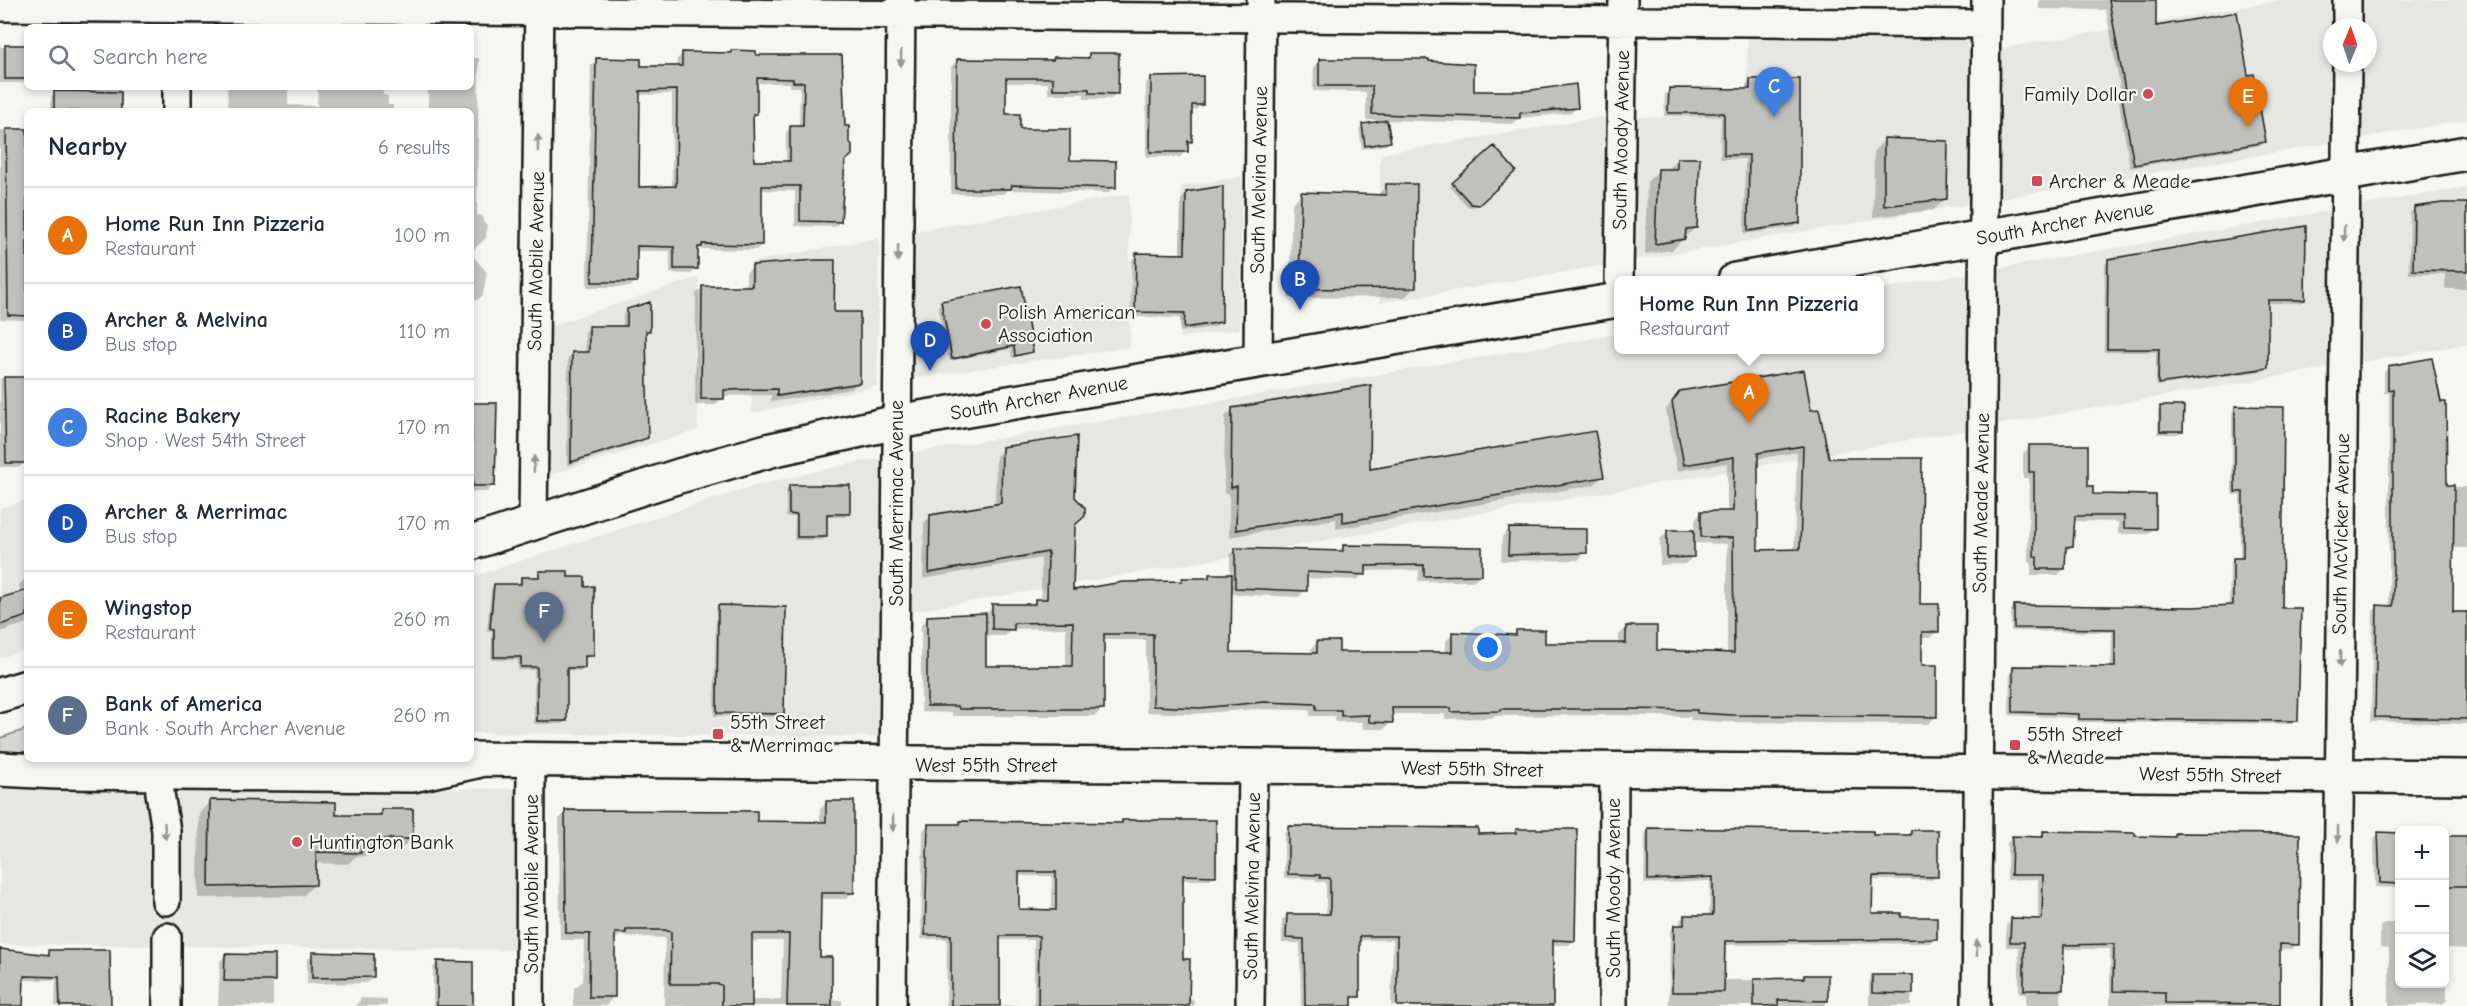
<!DOCTYPE html>
<html lang="en">
<head>
<meta charset="utf-8">
<style>
  body { margin:0; font-family:"Comic Neue",sans-serif; background:#f2f2f3; color:#1f2937 }
  .controls { position:absolute; right:18px; bottom:18px; display:grid; overflow:hidden; border-radius:9px; box-shadow:0 3px 9px #0003 }
  .controls button { width:54px; height:54px; display:grid; place-items:center; padding:0; border:0; border-bottom:2px solid #e0e1e3; background:#fff; color:#1f2937; font:30px sans-serif }
  .compass { position:absolute; left:2323px; top:18px; width:54px; height:54px; border-radius:50%; background:#fff; box-shadow:0 3px 9px #0003; rotate:2deg }
  .you { position:absolute; left:1488px; top:648px; width:21px; height:21px; margin:-15px; border:4px solid #fff; border-radius:50%; background:#1a73e8; box-shadow:0 0 0 9px #1a73e833 }
  .badge { display:grid; place-items:center; width:39px; height:39px; border-radius:50%; background:#db2777; color:#fff; font-size:20px; font-weight:700 }
  .pin { position:absolute; translate:-50% -50px; filter:drop-shadow(0 2px 3px #0008) }
  .pin::after { content:''; position:absolute; top:32px; width:21px; height:18px; background:inherit; clip-path:polygon(0 0,100% 0,50% 100%) }
  .popup { position:absolute; left:1614px; top:276px; width:270px; height:78px; box-sizing:border-box; display:grid; place-content:center; border-radius:9px; background:#fff; filter:drop-shadow(0 2px 4px #0005); font-size:20px; white-space:nowrap; color:#747a83 }
  .popup b { font-size:22px; color:#1f2937 }
  .popup::after { content:''; position:absolute; left:50%; top:100%; margin-left:-12px; border:12px solid transparent; border-top-color:#fff }
  .list { margin:0; padding:0; list-style:none }
  h2 { display:flex; justify-content:space-between; align-items:center; height:78px; margin:0; padding:0 24px; font-size:26px }
  h2 small { font-size:20px; font-weight:400; color:#747a83 }
  .list li { display:grid; grid-template-columns:39px 1fr auto; gap:18px; align-items:center; box-sizing:border-box; height:96px; padding:0 24px; border-top:2px solid #e0e1e3 }
  .list b { display:block; font-size:22px; white-space:nowrap }
  .list p { margin:0; font-size:20px; white-space:nowrap; color:#747a83 }
  .list em { font-size:20px; font-style:normal; color:#747a83 }
  .icon { flex:none; width:33px; height:33px; fill:none; stroke:currentColor; stroke-width:2; stroke-linecap:round; stroke-linejoin:round }
  .map { position:relative; flex:none; width:2467px; height:1006px; overflow:hidden }
  .search { position:absolute; background:#fff; box-shadow:0 3px 9px #0003; left:24px; top:24px; width:450px; height:66px; display:flex; align-items:center; gap:15px; box-sizing:border-box; padding:0 21px; border-radius:9px; color:#747a83; font-size:22px }
  .panel { position:absolute; background:#fff; box-shadow:0 3px 9px #0003; left:24px; top:108px; width:450px; height:654px; border-radius:9px }
  .map>svg:first-child { display:block }
</style>
</head>
<body>
<div class="map">
<svg width="2467" height="1006" viewBox="0 0 2467 1006">
  <rect width="100%" height="100%" fill="#f6f6f2"/>
  <filter id="ink" filterUnits="userSpaceOnUse"><feTurbulence type="fractalNoise" baseFrequency=".0167" numOctaves="2"/><feDisplacementMap in="SourceGraphic" scale="12" xChannelSelector="R" yChannelSelector="G"/><feConvolveMatrix kernelMatrix="1 2 1 2 8 2 1 2 1" color-interpolation-filters="sRGB"/></filter>
  <g filter="url(#ink)">
    <path fill="#e6e6e2" fill-rule="evenodd" d="M2282,0H2467V120L1380,303V154L1602,117H1746L1748,29L1992,32L1993,50ZM2332,27H2368V63H2332Z
      M1242,177L1240,329L1180,338L1181,186Z
      M2467,187V344L897,614L898,737L471,733V577L754,486L848,464L1618,334V350H1880V289Z
      M1129,194L1130,347L909,379L911,232Z
      M879,238L877,386L752,413L750,262Z
      M699,277L698,430L549,475L550,326Z
      M27,500V649L0,658V508Z
      M0,785L535,789L531,950L0,944Z"/>
    <path fill="#d6d6d2" stroke="#797977" stroke-width="1.5" d="M27,729V754L0,751V738Z"/>
    <path fill="#0003" fill-rule="evenodd" d="M2039,0H2154V28L2247,77L2265,141L2261,145L2130,168L2119,102L2122,99L2106,10L2039,9Z
      M27,46V79L23,83H0V47Z
      M732,52L755,56L841,57L843,161L840,221L835,227L795,226V191L761,190V245L756,250L698,249L696,269L691,274L670,273V251H635V282L630,287H587L591,65L597,60L639,68H677V59L683,54L729,55ZM755,83H789V87H800L799,127H791L786,132V163H752V117L755,113ZM672,94V188H637L638,95Z
      M1090,55L1117,93L1111,99H1084V94H1048V83H1005V115L1018,131L1114,187L1108,193L1008,190L1004,194H951V66L957,61H1051L1054,58L1085,59Z
      M471,58H479L477,215L483,216V222L487,225L486,238L471,252V111H428V87H471Z
      M1320,60L1428,63L1472,93L1577,107L1571,113L1519,118L1513,124L1385,120L1389,142L1386,145L1362,149L1359,129L1362,126L1385,120H1366V92L1313,91L1314,66Z
      M1151,78L1201,104L1196,110H1191L1190,141L1181,157H1146V83Z
      M1750,80L1799,222L1794,227L1744,234L1745,159H1720L1721,117L1664,116L1665,94L1669,90H1746V85Z
      M63,87H119V111H51V96L55,93H63Z
      M227,87H288V105L317,106L318,87H383V95L388,96V105H393V111H228Z
      M0,130H27V320L0,319Z
      M1885,139L1945,199L1934,210L1873,217L1874,151Z
      M1494,148L1514,171L1474,207H1468L1450,187Z
      M1677,159L1695,228L1672,250L1645,254L1647,182L1659,170H1666Z
      M1387,185L1415,287L1405,297L1289,298L1292,203L1302,193L1376,196Z
      M1186,194L1220,321L1215,327L1180,332V318L1130,317L1131,261L1136,255H1180L1181,200Z
      M2467,204V289H2445V274H2409L2410,213L2414,209Z
      M471,254L487,272L483,295L478,300H471Z
      M2109,261L2304,300L2300,303H2267V367L2263,371L2156,386V352H2104L2105,264Z
      M753,266L832,313L858,382L852,389L771,402V395L723,396L716,405H695L696,294L703,288L746,287V273Z
      M942,303L1031,352L1012,358L1011,349L949,361L938,306Z
      M628,310L648,330L644,334L646,437L642,442L567,466L568,358L573,353H585V332L590,327H623V315Z
      M2389,368L2445,487H2467V548H2452L2451,613H2467V724L2371,721L2373,611L2378,607H2389V393H2384V372Z
      M0,378L27,379V441L24,463L20,467H0Z
      M1673,400L1810,411L1828,459L1937,631L1930,638H1921V666L1935,717L1928,724L1725,722L1691,720V717L1617,715L1494,716L1492,718L1445,719V714H1390L1391,722L1384,729H1363L1362,722H1335V716H1310V710L1256,709L1192,714L1146,712V640H1103L1102,709L1095,716H952V713L921,712V625L928,618L986,615L993,605L1030,606L1035,601H1041V558L923,579L924,523L931,516L995,505L996,456L1003,449L1073,525L1072,592L1179,582L1182,579H1205L1209,575H1230V555L1236,549L1337,553L1343,547L1480,575L1474,581H1418L1419,570L1364,571L1358,580L1305,578V590L1299,597L1230,594V654H1311V649L1318,642L1338,654H1446V641L1453,634L1512,636L1517,632L1544,644L1619,645V635L1626,628L1656,651L1727,654V544L1693,543V557L1685,564L1660,565V539L1667,532H1695V519L1702,512H1727V463L1677,471L1666,410ZM1797,452L1794,551H1756V459ZM1066,628V667H984V636H1005L1012,629Z
      M471,404H495L493,485L487,492H471Z
      M2161,408L2182,430L2178,434H2158V411Z
      M2236,408L2280,609L2296,720L2292,724L2076,722V718L2009,715L2010,672L2014,668H2111L2112,632L2011,631V610L2015,606L2192,609L2229,606L2230,563L2234,559H2240V495H2232V412Z
      M1233,409L1368,471L1602,477L1594,485L1336,529V519L1229,537V493L1224,494L1225,417Z
      M2030,447L2087,488L2092,496L2154,528L2148,534H2118V522L2073,521L2072,546L2065,552L2064,569L2058,575H2031V562H2028L2029,478H2023V453Z
      M790,486L848,514L845,517H826V537L822,540H794L795,517H786V489Z
      M1509,529L1585,553L1578,560L1501,561L1502,537Z
      M540,572L593,656L583,659V667L580,671L566,670V721L562,724H534V670H518V660H491L492,631H487L491,589L494,585H518L521,578H537Z
      M27,576V623L0,632V600L21,593L19,585Z
      M719,607L783,713L780,717L714,716L716,610Z
      M210,802L334,816L376,817L382,810L411,839L400,850H378L371,856L355,857L348,864L314,863V885L303,896L198,898L199,813Z
      M827,802L853,892L846,899H819L818,958L831,1000H842V1006H664L665,938L620,936L614,939V996L606,1006H573L574,988L583,981L584,940H560L559,819L566,812L820,824V809ZM751,941H783L781,1000H751Z
      M928,825L1214,875L1209,880H1182V961L1188,1000H1194V1006H1034V940H999V1005L1032,1006H946L947,939H921L923,830ZM1017,876H1052V911H1017Z
      M1289,827L1476,835H1511L1516,830L1574,940L1569,945H1552L1551,1005L1558,1006H1391L1393,940H1358V996L1350,1001V1006H1301L1300,943H1282V920L1287,916H1326V882H1316V879L1284,878V832Z
      M1649,830L1872,836H1907L1911,832L1936,876L1932,880H1871V914L1900,919L1935,938L1931,943L1723,945L1722,980H1802L1805,976H1826V1006H1669L1670,931L1674,926L1680,927V920L1685,916H1709L1710,881L1644,884L1645,834Z
      M2044,833L2172,839L2176,835L2297,944L2292,949H2279L2277,1006H2110V949H2062L2061,1006H2026V994H2019V947H2006V925L2011,920H2038V879L2007,880V843L2012,837L2038,838Z
      M2379,834H2400V888L2375,887L2374,839Z
      M2444,837H2467V949L2447,948V1000L2442,1004L2389,1006V948L2380,947V927L2385,923H2400V984H2444Z
      M0,951L44,956L50,951L109,1006H55L56,980H22V1006H0Z
      M313,954L373,977L367,983L307,984V960Z
      M225,956H273V1006H218L220,961Z
      M437,963L471,1006H433V968Z
      M1873,976H1912L1911,1006H1869V981Z
      M361,998L387,999V1006H356Z"/>
    <path fill="#c0c0bd" stroke="#1c1c1c" stroke-width="1.5" fill-rule="evenodd" d="M2109,0H2156V26L2237,12L2248,75L2254,74L2266,142L2134,165L2122,97L2126,96Z
      M5,45H27V79H5Z
      M731,50L756,51V55H842L845,126H849V141L852,145V155L845,161L841,222L800,221V186H762V245L702,244V247H698V269H674V247L637,246V282H592L596,58L641,59V66H682V52L731,53ZM757,78L793,79V82H804L803,126H790V161H754L753,114H757ZM677,90L676,186L639,187L640,91Z
      M1089,53H1119L1118,94L1089,93V89H1053V78H1006V114H1020V129H1070V160L1116,161V188L1012,185L1011,189H956L957,59L1053,60L1054,57L1089,58Z
      M1319,59H1429V61L1474,64V91H1524L1576,84L1578,108L1520,113V118L1372,114V86H1319Z
      M1203,76V105H1192V142L1188,141V152H1150L1151,77Z
      M1750,79H1800V223L1748,231L1749,155H1724V113H1668L1669,88L1750,89Z
      M54,91L121,92V111H54Z
      M1387,120L1391,142L1365,146L1362,124Z
      M6,129H27V316L8,315Z
      M1884,138L1948,141L1947,199L1884,206Z
      M1494,146L1516,171L1479,205L1471,204L1452,183Z
      M1677,158H1700L1697,228L1686,229L1685,239L1655,244L1658,169H1677Z
      M1386,184H1417L1416,288L1299,289L1301,192L1386,195Z
      M1223,186L1222,322L1184,328L1185,313L1135,312L1136,253L1185,254L1186,192Z
      M2442,203H2467V271L2413,270L2414,207Z
      M2306,226L2305,300H2268V368L2158,384L2159,349H2107L2108,259Z
      M815,260H835L834,312H860V383L777,396V389L724,390V399H701L702,286H752V265Z
      M1021,286L1033,352L1015,356L1014,346L952,359L941,301Z
      M650,302V331H646L648,438L571,462L572,352H589V326H627V309Z
      M2432,358L2441,402H2446L2447,485H2454L2453,612H2467V719L2375,717L2377,605L2393,606V389L2388,390V366Z
      M1804,370L1811,410L1819,409L1829,458H1922L1920,604H1939V632H1922V665H1937V717L1733,715L1697,713V710L1625,709H1501V711L1451,712V708H1392L1393,723L1369,722V715L1341,716V710H1316V704L1264,702L1200,708L1153,706V634H1104V709H959L958,706H927V616L986,613V666H1072L1073,622L1014,623V630L992,629V604H1035V599H1047L1048,552L929,573L930,515L1001,503L1002,447L1077,436L1075,497L1085,508V516L1075,525L1073,590L1123,582L1182,581V578H1209V574H1232L1231,652L1317,653V641H1339V652H1452V632L1516,635V630H1545V643H1626V626H1657V650L1734,653L1733,538L1701,537V511H1733L1734,457L1684,465L1672,402L1680,391ZM1803,446L1800,549L1758,550V453Z
      M4,377H27L26,463H6Z
      M1371,385L1370,469L1595,431L1604,477L1343,522V512L1236,530L1237,486L1231,488L1232,408Z
      M471,403H497L495,486H473Z
      M2160,406H2184L2183,431H2160Z
      M2235,406L2284,407L2282,608H2301L2298,721L2079,719V714L2013,712V666L2115,667V629L2014,628V605L2192,607L2233,605V558H2243V492H2235Z
      M2029,445H2088V486H2093V494L2156,495V529L2124,528V516H2075L2073,546L2066,547L2065,569H2037V557H2034V472H2029Z
      M789,485H850V514H827V537H797V515L789,514Z
      M1509,528L1587,529V553L1508,555Z
      M1667,530H1694V557L1667,558Z
      M1343,545L1482,547V575L1424,576V565L1366,566V575L1307,572V591L1235,588V548L1343,551Z
      M539,571H568V577H585V587L594,586V656H585V668H567V721H537V667H521V657H494V629L490,628L494,584H521V577H539Z
      M27,590V616L0,625V598Z
      M718,605L786,607L784,714L717,713Z
      M210,800L336,802V815H381V809H413V839H384V846H361V853L316,852V885L209,887Z
      M826,801H854V893H821L820,957H832V1006H787L789,934H752V1006H722V986L719,984H670L671,932L665,930H626V933H615V997H589L590,934L566,933L565,810L757,811V821L826,822Z
      M1122,820H1216V876L1183,875V959H1190L1189,1006H1038L1039,936H1000V1006H951V935H925L928,824H960V821L1122,823ZM1019,872H1056V910L1019,909Z
      M1288,826L1478,828V834L1516,833V829H1577L1575,941L1553,940V1006H1397V936H1360V997H1352V1006H1305L1304,939L1286,938L1287,914H1330V878H1320V875L1288,874Z
      M1648,828L1873,831V835H1911V830H1938V877L1873,876L1872,913H1901V917H1937V939L1725,941L1724,992H1672L1674,925H1684V915H1713V877L1648,880Z
      M2043,831L2135,833V836L2175,837V833L2300,834L2299,945L2280,944V1004L2165,1003V992L2113,991L2114,944L2064,945L2063,990H2024V942H2010L2011,918L2042,919L2043,875H2011L2012,836L2043,837Z
      M2378,832L2400,833V884L2380,883Z
      M2445,836H2467V886H2445Z
      M0,949L49,955V950H110L111,1006H60L59,977L24,976L23,1006H0Z
      M312,952L374,954V977L312,978Z
      M225,954L275,955V981H224Z
      M437,961L473,962V1006H437Z
      M1804,975H1828V1001L1781,1000H1778V1006H1754V979L1804,978Z
      M1872,975H1913V994L1872,993Z"/>
    <g fill="none" stroke-linecap="round" stroke-linejoin="round">
      <g stroke="#1c1c1c" stroke-width="32">
        <path id="minor" d="M0,7L1985,24
          M2347,27V0
          M177,111V87
          M1619,280L1623,0
          M1258,361L1261,1
          M533,522L539,0
          M159,773L160,793L166,831V901
          M167,1006V937
          M530,1006L531,761
          M892,1006L901,0
          M1250,1006L1253,767
          M1613,1006L1614,770
          M1976,1006L1986,0
          M2337,1006L2347,63"/>
      </g>
      <g stroke="#1c1c1c" stroke-width="38">
        <path id="secondary" d="M1735,280L2467,153
          M471,543L679,476L771,450L897,422L1618,300
          M0,695L27,687
          M465,759L2467,777
          M0,769L56,772L413,775L477,761"/>
      </g>
      <use href="#minor" stroke="#f6f6f2" stroke-width="27"/>
      <use href="#secondary" stroke="#f6f6f2" stroke-width="33"/>
    </g>
    <defs><path id="oneway-solid" d="M-6-.8H1V-3.2L6.5 0L1 3.2V.8H-6Z" transform="scale(1.5)"/></defs>
    <g fill="#949492">
      <use href="#oneway-solid" transform="translate(901 58) rotate(91)"/>
      <use href="#oneway-solid" transform="translate(538 143) rotate(-89)"/>
      <use href="#oneway-solid" transform="translate(2344 233) rotate(91)"/>
      <use href="#oneway-solid" transform="translate(898 253) rotate(91)"/>
      <use href="#oneway-solid" transform="translate(534 464) rotate(-89)"/>
      <use href="#oneway-solid" transform="translate(2340 659) rotate(91)"/>
      <use href="#oneway-solid" transform="translate(893 823) rotate(90)"/>
      <use href="#oneway-solid" transform="translate(165 831) rotate(86)"/>
      <use href="#oneway-solid" transform="translate(2338 834) rotate(90)"/>
      <use href="#oneway-solid" transform="translate(1977 948) rotate(-89)"/>
    </g>
  </g>
  <g fill="#d1495b" stroke="#f6f6f2" stroke-width="2">
    <circle cx="2148" cy="94" r="6"/>
    <rect x="2031" y="175" width="12" height="12" rx="3"/>
    <circle cx="986" cy="324" r="6"/>
    <rect x="712" y="728" width="12" height="12" rx="3"/>
    <rect x="2009" y="739" width="12" height="12" rx="3"/>
    <circle cx="297" cy="842" r="6"/>
  </g>
  <g text-anchor="middle" dominant-baseline="central" stroke-width="4.5" stroke-linejoin="round" paint-order="stroke">
    <g font-size="20" fill="#1c1c1c" stroke="#f6f6f2" text-anchor="start">
      <text x="2136" y="94" text-anchor="end">Family Dollar</text>
      <text x="2049" y="181">Archer &amp; Meade</text>
      <text x="998" y="312">Polish American<tspan x="998" dy="23">Association</tspan></text>
      <text x="730" y="722">55th Street<tspan x="730" dy="23">&amp; Merrimac</tspan></text>
      <text x="2027" y="734">55th Street<tspan x="2027" dy="23">&amp; Meade</tspan></text>
      <text x="309" y="842">Huntington Bank</text>
    </g>
    <g font-size="20" fill="#1c1c1c" stroke="#f6f6f2">
      <text transform="translate(1621 140) rotate(-89)">South Moody Avenue</text>
      <text transform="translate(1259 180) rotate(-89)">South Melvina Avenue</text>
      <text transform="translate(2065 223) rotate(-10)">South Archer Avenue</text>
      <text transform="translate(536 261) rotate(-89)">South Mobile Avenue</text>
      <text transform="translate(1039 398) rotate(-10)">South Archer Avenue</text>
      <text transform="translate(896 503) rotate(-90)">South Merrimac Avenue</text>
      <text transform="translate(1981 503) rotate(-89)">South Meade Avenue</text>
      <text transform="translate(2341 534) rotate(-89)">South McVicker Avenue</text>
      <text x="986" y="765">West 55th Street</text>
      <text transform="translate(1472 769) rotate(1)">West 55th Street</text>
      <text transform="translate(2210 775) rotate(1)">West 55th Street</text>
      <text transform="translate(531 884) rotate(-90)">South Mobile Avenue</text>
      <text transform="translate(1252 886) rotate(-89)">South Melvina Avenue</text>
      <text transform="translate(1613 888) rotate(-90)">South Moody Avenue</text>
    </g>
  </g>
</svg>
<div class="controls">
<button>+</button>
<button>−</button>
<button><svg class="icon" aria-label="layers" viewBox="0 0 24 24"><path d="M12 4l9 5-9 5-9-5zM3 14l9 5 9-5"/></svg></button>
</div>
<svg class="compass" viewBox="-18 -18 36 36"><path d="M0-13l5 13h-10z" fill="#e53935"/><path d="M0 13l5-13h-10z" fill="#747a83"/></svg>
<div class="you"></div>
<div class="pin badge" style="left:1749px;top:423px;background:#e8710a">A</div>
<div class="popup"><b>Home Run Inn Pizzeria</b>Restaurant</div>
<div class="pin badge" style="left:1300px;top:310px;background:#1a4fb4">B</div>
<div class="pin badge" style="left:1774px;top:117px;background:#3f7fe0">C</div>
<div class="pin badge" style="left:930px;top:371px;background:#1a4fb4">D</div>
<div class="pin badge" style="left:2248px;top:127px;background:#e8710a">E</div>
<div class="pin badge" style="left:544px;top:642px;background:#5c6f8a">F</div>
<div class="search"><svg class="icon" aria-label="search" viewBox="0 0 24 24"><circle cx="10" cy="10" r="6"/><path d="M15 15l6 6"/></svg>Search here</div>
<section class="panel">
<h2>Nearby<small>6 results</small></h2>
<ul class="list">
<li><span class="badge" style="background:#e8710a">A</span><div><b>Home Run Inn Pizzeria</b><p>Restaurant</p></div><em>100 m</em></li>
<li><span class="badge" style="background:#1a4fb4">B</span><div><b>Archer &amp; Melvina</b><p>Bus stop</p></div><em>110 m</em></li>
<li><span class="badge" style="background:#3f7fe0">C</span><div><b>Racine Bakery</b><p>Shop · West 54th Street</p></div><em>170 m</em></li>
<li><span class="badge" style="background:#1a4fb4">D</span><div><b>Archer &amp; Merrimac</b><p>Bus stop</p></div><em>170 m</em></li>
<li><span class="badge" style="background:#e8710a">E</span><div><b>Wingstop</b><p>Restaurant</p></div><em>260 m</em></li>
<li><span class="badge" style="background:#5c6f8a">F</span><div><b>Bank of America</b><p>Bank · South Archer Avenue</p></div><em>260 m</em></li>
</ul>
</section>
</div>
</body>
</html>
